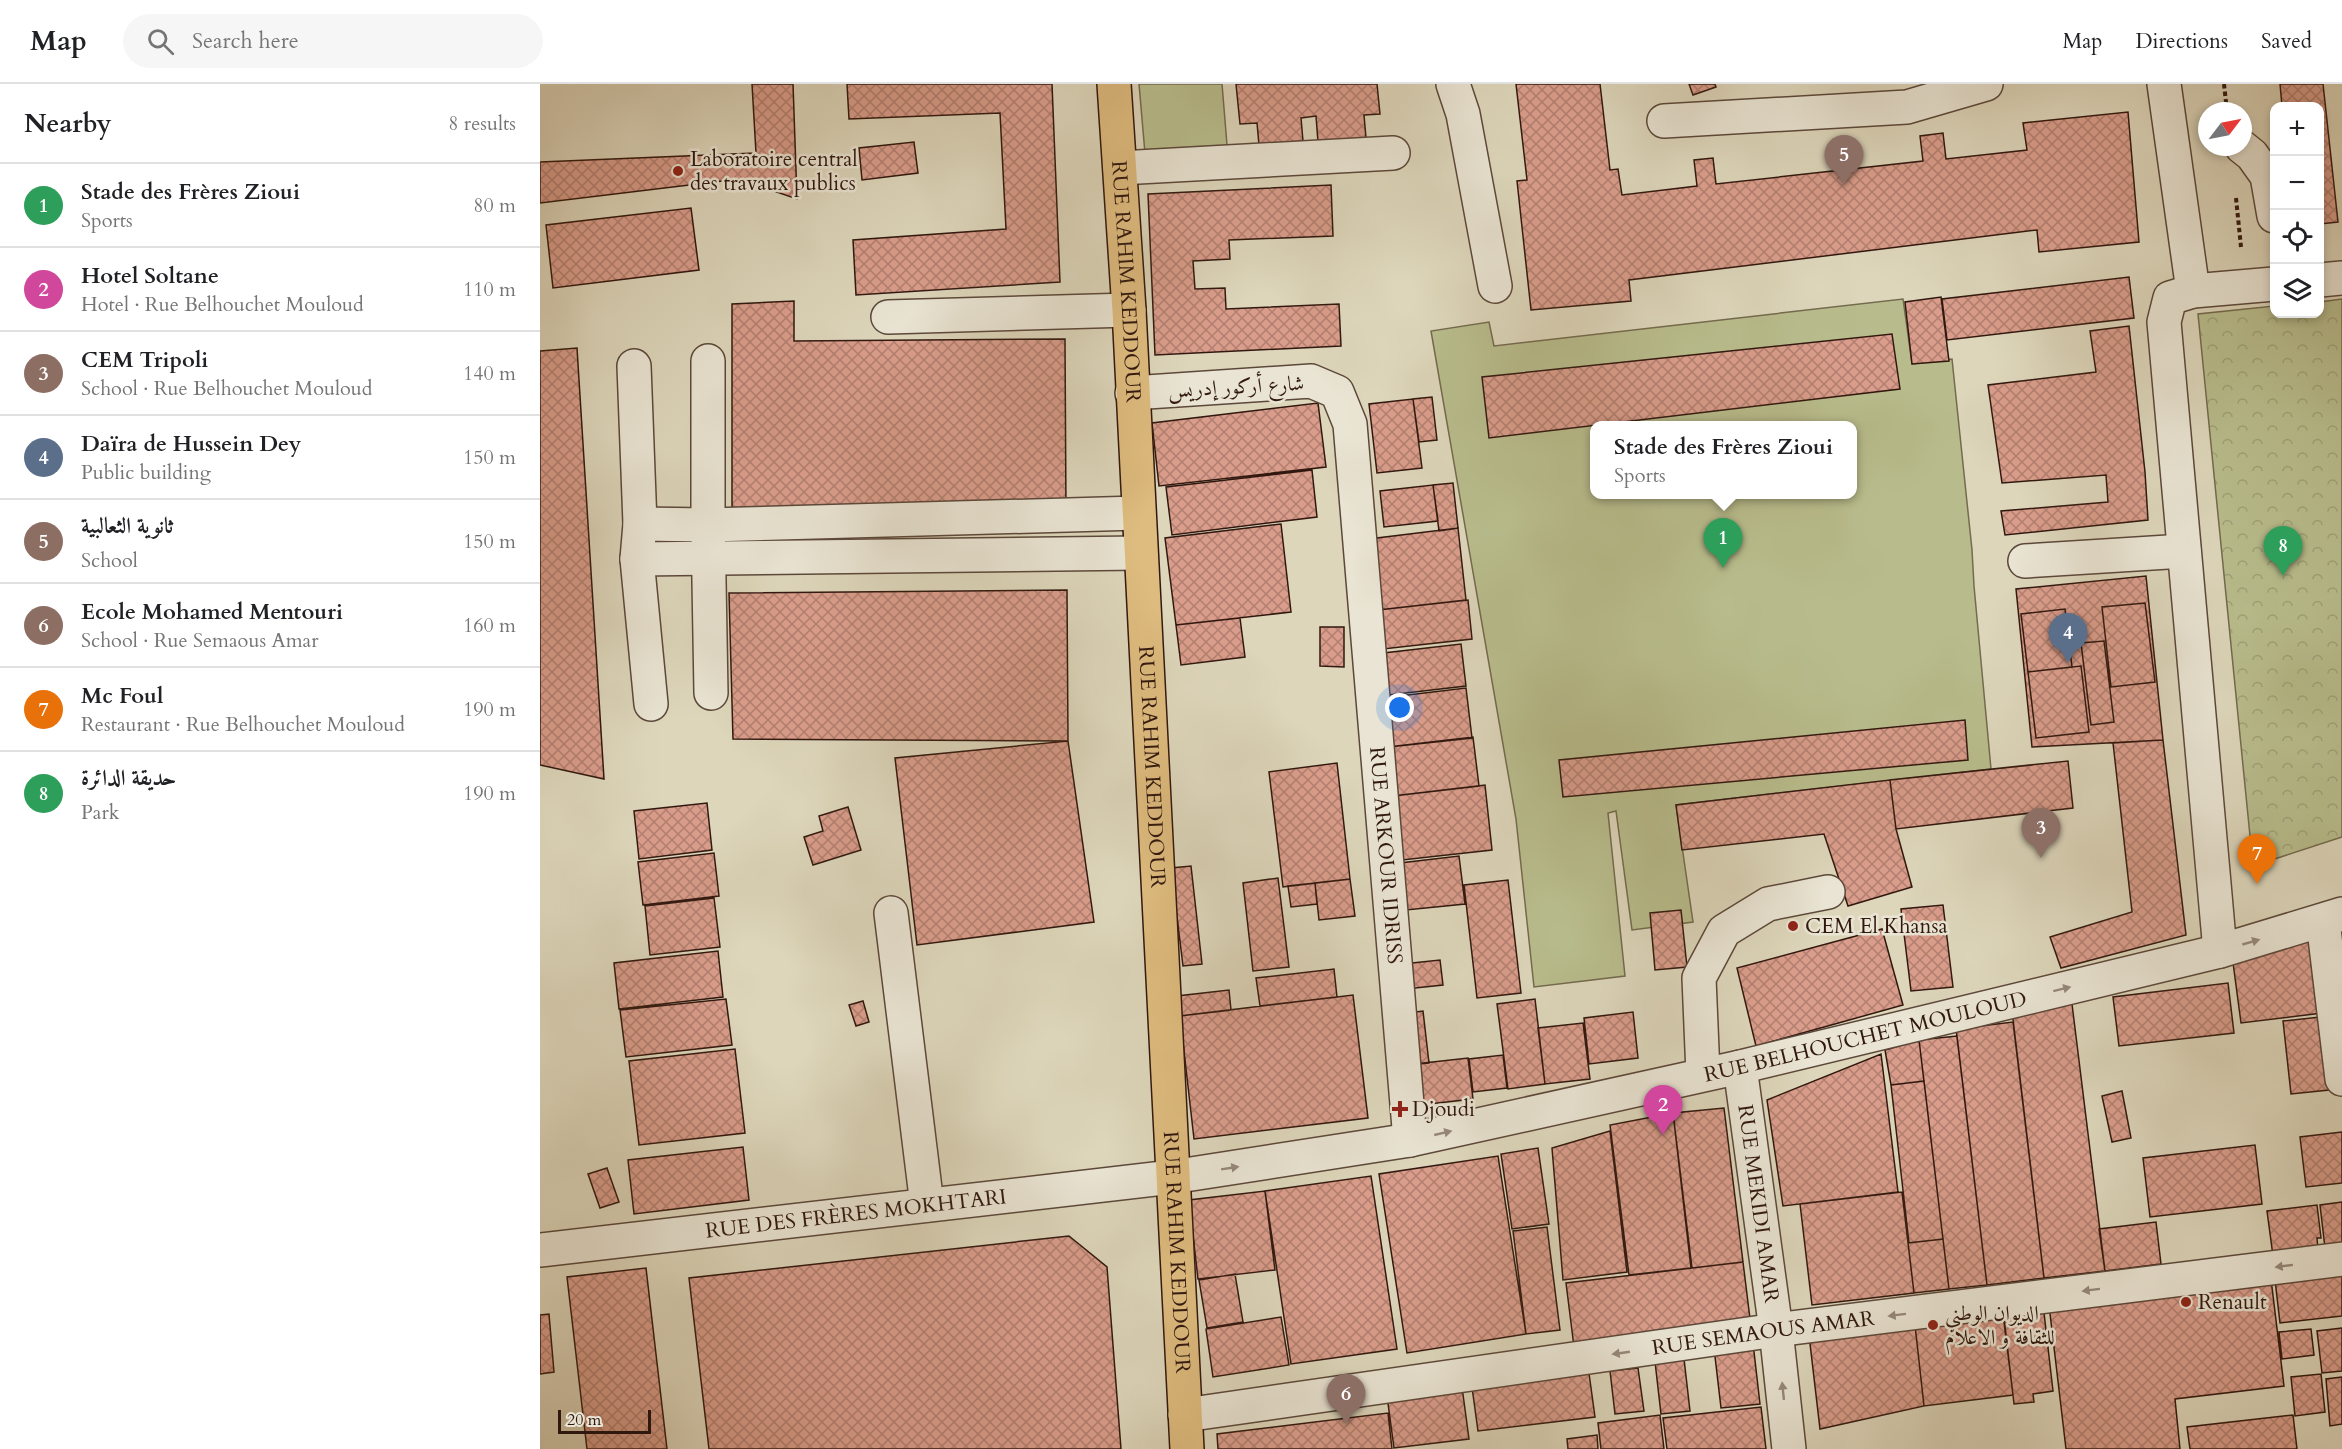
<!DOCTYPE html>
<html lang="en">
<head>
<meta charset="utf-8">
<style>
  body { margin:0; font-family:Cardo,Amiri,serif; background:#f6f6f6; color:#202124 }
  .controls { position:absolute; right:18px; top:18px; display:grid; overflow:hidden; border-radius:12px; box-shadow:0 3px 9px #0003 }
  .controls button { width:54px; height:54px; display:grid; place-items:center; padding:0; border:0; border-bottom:2px solid #e0e0e0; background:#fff; color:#202124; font:30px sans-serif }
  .compass { position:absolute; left:1658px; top:18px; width:54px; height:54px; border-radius:50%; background:#fff; box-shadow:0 3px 9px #0003; rotate:58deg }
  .scale { position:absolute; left:18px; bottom:15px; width:93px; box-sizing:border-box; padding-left:6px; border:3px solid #31180f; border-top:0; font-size:16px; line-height:21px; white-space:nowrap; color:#31180f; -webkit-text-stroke:4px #e9e4d3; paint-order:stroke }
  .you { position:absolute; left:860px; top:624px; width:21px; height:21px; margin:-15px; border:4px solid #fff; border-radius:50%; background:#1a73e8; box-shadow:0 0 0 9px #1a73e833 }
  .badge { display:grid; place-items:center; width:39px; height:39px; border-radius:50%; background:#8f2418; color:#fff; font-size:20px; font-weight:700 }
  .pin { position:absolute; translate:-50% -50px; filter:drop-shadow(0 2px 3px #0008) }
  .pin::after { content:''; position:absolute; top:32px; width:21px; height:18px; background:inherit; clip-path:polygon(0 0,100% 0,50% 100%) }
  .popup { position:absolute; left:1050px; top:337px; width:267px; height:78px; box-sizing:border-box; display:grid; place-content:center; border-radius:12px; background:#fff; filter:drop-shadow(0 2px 4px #0005); font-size:20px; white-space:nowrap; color:#757577 }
  .popup b { font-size:22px; color:#202124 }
  .popup::after { content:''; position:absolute; left:50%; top:100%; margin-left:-12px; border:12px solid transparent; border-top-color:#fff }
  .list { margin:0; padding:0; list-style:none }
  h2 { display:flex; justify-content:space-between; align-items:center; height:78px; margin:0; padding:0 24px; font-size:26px }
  h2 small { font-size:20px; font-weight:400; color:#757577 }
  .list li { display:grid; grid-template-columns:39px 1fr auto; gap:18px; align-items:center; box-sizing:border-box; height:84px; padding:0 24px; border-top:2px solid #e0e0e0 }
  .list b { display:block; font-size:22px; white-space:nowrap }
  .list p { margin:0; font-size:20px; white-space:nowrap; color:#757577 }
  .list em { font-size:20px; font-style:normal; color:#757577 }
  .icon { flex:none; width:33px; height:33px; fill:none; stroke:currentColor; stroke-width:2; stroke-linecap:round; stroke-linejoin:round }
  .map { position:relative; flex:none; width:1802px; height:1365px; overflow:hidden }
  header { display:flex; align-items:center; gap:36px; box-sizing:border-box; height:84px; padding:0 30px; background:#fff; border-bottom:2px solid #e0e0e0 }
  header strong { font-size:28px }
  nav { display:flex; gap:33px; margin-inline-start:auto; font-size:21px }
  .search { width:420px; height:54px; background:#f6f6f6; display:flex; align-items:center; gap:15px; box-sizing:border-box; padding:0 21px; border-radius:33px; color:#757577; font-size:22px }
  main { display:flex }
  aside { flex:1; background:#fff }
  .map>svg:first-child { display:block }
</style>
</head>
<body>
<header>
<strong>Map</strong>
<div class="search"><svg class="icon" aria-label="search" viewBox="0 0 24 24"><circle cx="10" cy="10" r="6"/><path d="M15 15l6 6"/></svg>Search here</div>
<nav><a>Map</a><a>Directions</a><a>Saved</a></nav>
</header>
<main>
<aside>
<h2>Nearby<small>8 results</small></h2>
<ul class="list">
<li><span class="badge" style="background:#2e9e5b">1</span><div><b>Stade des Frères Zioui</b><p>Sports</p></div><em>80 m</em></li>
<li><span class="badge" style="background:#d1479c">2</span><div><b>Hotel Soltane</b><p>Hotel · Rue Belhouchet Mouloud</p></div><em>110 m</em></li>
<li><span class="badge" style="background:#8d6e63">3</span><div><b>CEM Tripoli</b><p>School · Rue Belhouchet Mouloud</p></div><em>140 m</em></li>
<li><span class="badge" style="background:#5c6f8a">4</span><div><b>Daïra de Hussein Dey</b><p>Public building</p></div><em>150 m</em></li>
<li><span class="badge" style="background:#8d6e63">5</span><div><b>ثانوية الثعالبية</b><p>School</p></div><em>150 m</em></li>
<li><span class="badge" style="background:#8d6e63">6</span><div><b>Ecole Mohamed Mentouri</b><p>School · Rue Semaous Amar</p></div><em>160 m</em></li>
<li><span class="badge" style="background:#e8710a">7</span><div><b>Mc Foul</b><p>Restaurant · Rue Belhouchet Mouloud</p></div><em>190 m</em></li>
<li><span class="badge" style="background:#2e9e5b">8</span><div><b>حديقة الدائرة</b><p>Park</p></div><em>190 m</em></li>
</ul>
</aside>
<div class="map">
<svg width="1802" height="1365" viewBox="0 0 1802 1365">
  <defs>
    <pattern id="park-crowns" width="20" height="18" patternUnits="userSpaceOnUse" patternTransform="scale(1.5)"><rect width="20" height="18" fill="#b8bc8c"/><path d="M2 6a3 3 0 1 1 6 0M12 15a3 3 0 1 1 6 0" fill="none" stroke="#9fa178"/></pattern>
    <pattern id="building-cross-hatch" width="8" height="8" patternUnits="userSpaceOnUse" patternTransform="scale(1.5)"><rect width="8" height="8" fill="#da9d8b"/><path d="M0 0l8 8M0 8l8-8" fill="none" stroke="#b17f70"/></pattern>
  </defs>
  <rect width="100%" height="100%" fill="#ddd6bb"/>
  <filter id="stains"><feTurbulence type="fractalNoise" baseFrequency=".00333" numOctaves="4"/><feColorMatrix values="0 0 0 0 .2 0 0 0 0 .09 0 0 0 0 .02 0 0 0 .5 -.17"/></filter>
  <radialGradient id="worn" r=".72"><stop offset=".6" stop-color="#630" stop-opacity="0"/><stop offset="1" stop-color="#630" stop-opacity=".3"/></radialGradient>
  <path fill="#b8bc8c" stroke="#746a4e" stroke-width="1.5" fill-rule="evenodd" d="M599,0H682L688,73L606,81Z
    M1363,215L1372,280L1412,275L1432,466L1434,502L1451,685L1136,721L1153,838L1092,846L1076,727L1068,729L1085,892L994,903L976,735L891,247L949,238L954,262ZM1054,342H1312V410H1054Z"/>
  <path fill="url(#park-crowns)" stroke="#746a4e" stroke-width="1.5" d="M1802,215V753L1713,782L1658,230L1734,222V230H1780V218Z"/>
  <path fill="url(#building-cross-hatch)" stroke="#31180f" stroke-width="1.5" d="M212,0H253L257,115L199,95L0,119V78L216,69Z
    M307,0H512L520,198L316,211L313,156L466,145L460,29L309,35Z
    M696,0H837L840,30L824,31L826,54L778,58L776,32L761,34L763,57L719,61L717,39L700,40Z
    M976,0H1060L1070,86L1078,85L1082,111L1157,102L1154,76L1173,74L1176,100L1383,77L1380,52L1403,49L1406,75L1487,66L1483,39L1588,28L1599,158L1499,168L1497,146L1089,196L1091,217L991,226L977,97L987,96Z
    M1149,0H1175L1176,3L1153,11Z
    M1740,0H1783L1798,138L1780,140V22H1742Z
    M374,58L378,89L322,96L319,64Z
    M791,101L793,152L689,156L690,175L653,177L655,205L685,204L686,225L799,220L801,262L615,271L608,110Z
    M151,124L159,186L13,204L6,141Z
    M1589,193L1594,234L1407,256L1402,215Z
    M1401,213L1409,277L1372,280L1365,218Z
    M254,217V257L525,255L526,429L192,436V220Z
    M1589,242L1605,388L1608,436L1465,451L1461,427L1568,418L1566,391L1462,399L1448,301L1556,288L1550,247Z
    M1352,250L1360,305L949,354L942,293Z
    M37,264L64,695L0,681V267Z
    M892,313L897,356L879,358L873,315Z
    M873,315L882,384L837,389L829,320Z
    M778,319L786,383L619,402L612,339Z
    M772,386L777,433L632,451L626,403Z
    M913,399L918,444L899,447L893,401Z
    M893,401L898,437L844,443L840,407Z
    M741,440L751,528L636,541L625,454Z
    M918,444L926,516L838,526L829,455Z
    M1606,492L1623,656L1492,663L1476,505Z
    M527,506L528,657L193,655L189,509Z
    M928,516L932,555L843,565L838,526Z
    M1605,519L1615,598L1571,603L1562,523Z
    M1525,525L1532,583L1488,588L1481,530Z
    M700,534L705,573L641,581L636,541Z
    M780,543H804V583L780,582Z
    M1564,557L1574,638L1551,641L1541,559Z
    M921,560L926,602L840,612L835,570Z
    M1541,582L1549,648L1496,654L1488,588Z
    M926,604L932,654L840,664L834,615Z
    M1425,636L1428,676L1023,713L1019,676Z
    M933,653L939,702L845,713L840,664Z
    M1623,656L1646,851L1521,884L1510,853L1592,828L1573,659Z
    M528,657L554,838L377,861L355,674Z
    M1528,677L1533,724L1356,745L1350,696Z
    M797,679L810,795L743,803L729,688Z
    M1350,696L1356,745L1372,803L1308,822L1284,750L1142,766L1136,721Z
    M945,701L952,766L853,777L845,713Z
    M167,719L172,766L99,775L94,727Z
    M308,723L321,766L273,781L264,753L283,747L279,732Z
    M174,769L179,812L103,821L98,778Z
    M919,772L925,820L866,826L860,779Z
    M651,782L662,880L643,882L631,784Z
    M738,794L749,883L713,887L703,799Z
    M810,795L815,832L779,836L775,799Z
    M968,796L981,909L937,914L924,801Z
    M775,799L777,820L751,823L748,802Z
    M174,814L180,863L110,871L105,822Z
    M1403,821L1413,903L1371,907L1361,825Z
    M1141,826L1147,883L1115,886L1110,829Z
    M1342,845L1363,921L1216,962L1197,884Z
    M1774,847L1782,929L1701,939L1692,871Z
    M178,867L183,913L79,925L74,879Z
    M900,876L903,901L866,905L863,880Z
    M794,885L797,913L720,922L716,894Z
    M1688,899L1694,949L1579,962L1573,913Z
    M689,906L691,926L640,932L637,912Z
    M813,911L828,1034L654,1055L640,932Z
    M186,915L192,961L86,973L80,926Z
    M995,915L1005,1000L968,1005L957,920Z
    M323,917L329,938L316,942L309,921Z
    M1532,920L1565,1187L1504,1194L1472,927Z
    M883,927L889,979L866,981L860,930Z
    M1093,928L1098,974L1049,980L1044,934Z
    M1780,933L1789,1006L1751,1010L1743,937Z
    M1473,938L1504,1194L1447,1201L1416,945Z
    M1043,939L1050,995L1005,1000L998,944Z
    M1417,952L1447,1201L1409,1205L1379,956Z
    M1379,956L1384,997L1351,1001L1345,966Z
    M195,965L205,1049L99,1061L89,977Z
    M1341,970L1358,1108L1243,1122L1227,1016Z
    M963,971L967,1004L933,1008L929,975Z
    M928,974L933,1015L871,1022L866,981Z
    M1384,997L1403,1155L1369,1159L1351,1001Z
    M1582,1007L1591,1054L1572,1058L1562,1012Z
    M1184,1024L1203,1178L1152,1184L1133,1029Z
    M1133,1029L1151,1184L1089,1191L1070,1041Z
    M1070,1047L1087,1188L1023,1196L1012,1064Z
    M1802,1048V1099L1766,1103L1760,1053Z
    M1715,1061L1722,1120L1610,1133L1603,1074Z
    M203,1063L209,1116L94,1130L88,1076Z
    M998,1064L1009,1140L972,1145L961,1070Z
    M958,1072L986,1250L867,1269L839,1090Z
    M67,1084L79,1118L60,1124L48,1090Z
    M831,1092L857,1265L751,1280L725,1107Z
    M725,1107L735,1186L658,1195L649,1116Z
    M1362,1108L1374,1209L1272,1221L1260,1120Z
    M1802,1118V1162L1785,1164L1780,1121Z
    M1777,1121L1781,1154H1777L1778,1166L1733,1172L1727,1127Z
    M1616,1138L1621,1180L1565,1187L1559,1145Z
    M1007,1143L1020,1246L986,1250L973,1147Z
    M529,1152L567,1183L581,1365H169L149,1194Z
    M1403,1155L1409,1205L1374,1209L1368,1159Z
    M1203,1178L1211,1243L1034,1263L1026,1199Z
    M106,1184L127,1365H47L27,1193Z
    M1802,1188V1232L1740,1239L1735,1196Z
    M695,1190L703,1238L667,1244L659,1196Z
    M1731,1195L1744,1302L1635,1315L1640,1365H1526L1509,1221Z
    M1503,1220L1513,1307L1493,1310L1494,1318L1474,1320L1463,1225Z
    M1462,1222L1473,1311L1384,1322L1374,1232Z
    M9,1230L14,1288L0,1290V1231Z
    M1374,1232L1384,1322L1280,1345L1269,1251Z
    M741,1233L749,1281L673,1293L666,1245Z
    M1802,1244V1287L1782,1289L1777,1247Z
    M1771,1245L1774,1271L1742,1275L1739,1248Z
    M1213,1259L1220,1320L1181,1324L1174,1264Z
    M1143,1266L1150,1327L1121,1330L1114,1269Z
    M1048,1282L1055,1333L938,1347L931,1296Z
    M1098,1284L1104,1327L1075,1330L1070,1287Z
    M1781,1290L1785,1328L1755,1332L1751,1293Z
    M1802,1293V1340L1790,1342L1786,1295Z
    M922,1303L929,1355L854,1364L847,1312Z
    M1221,1323L1226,1365H1127L1123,1334Z
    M848,1329L852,1365H678L677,1350Z
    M1120,1331L1124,1365H1061L1058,1339Z
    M1753,1331L1757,1365H1650L1647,1343Z
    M1057,1351L1058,1365H1028L1027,1355Z"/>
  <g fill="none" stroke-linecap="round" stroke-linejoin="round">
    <g stroke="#5c483a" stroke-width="36">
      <g id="minor">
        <path d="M913,0L923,30L955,202"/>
        <path d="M1624,0L1653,207"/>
        <path d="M1124,37L1367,23L1446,0"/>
        <path d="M1702,63L1712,71L1727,92L1734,132"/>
        <path d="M580,84L853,69"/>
        <path d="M1780,196L1802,194"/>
        <path d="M348,233L589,226"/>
        <path d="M168,277V441L171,609"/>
        <path d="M94,282L100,440L97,475L111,620"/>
        <path id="s1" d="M592,309L771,297L797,308L810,340L870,1056"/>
        <path d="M100,440L168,441L598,429"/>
        <path d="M97,475L600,469"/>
        <path d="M1485,477L1644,467"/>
        <path d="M351,829L387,1121"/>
        <path d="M1783,837L1802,995"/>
        <path d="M1680,867L1624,238L1630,214L1653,207L1734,200"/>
        <path id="s2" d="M1200,983L1236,1246L1249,1365"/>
        <path d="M1163,990L1159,894L1184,847L1228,820L1288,808"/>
        <path id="s3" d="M0,1166L632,1093L870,1056L1200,983L1680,867L1802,830"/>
        <path id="s4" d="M645,1331L1236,1246L1802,1175"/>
      </g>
    </g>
    <g stroke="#31180f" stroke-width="36">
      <g id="major">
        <path id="s5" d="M574,0L589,226L647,1365"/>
      </g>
    </g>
    <path stroke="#31180f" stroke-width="4" stroke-dasharray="4.5 3" stroke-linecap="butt" d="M1684,0L1687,27
      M1696,114L1701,163"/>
    <use href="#minor" stroke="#e9e4d3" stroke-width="33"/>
    <use href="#major" stroke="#debb7e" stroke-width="33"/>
  </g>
  <defs><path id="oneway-solid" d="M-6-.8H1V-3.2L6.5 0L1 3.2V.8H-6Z" transform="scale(1.5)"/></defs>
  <g fill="#96887b">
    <use href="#oneway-solid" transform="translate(1711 858) rotate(-16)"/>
    <use href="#oneway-solid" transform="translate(1522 905) rotate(-14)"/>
    <use href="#oneway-solid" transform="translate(903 1049) rotate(-13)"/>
    <use href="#oneway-solid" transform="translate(690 1084) rotate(-9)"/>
    <use href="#oneway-solid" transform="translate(1744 1182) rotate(173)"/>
    <use href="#oneway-solid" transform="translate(1551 1206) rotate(173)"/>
    <use href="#oneway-solid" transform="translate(1357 1231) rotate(173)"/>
    <use href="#oneway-solid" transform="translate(1081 1269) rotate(172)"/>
    <use href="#oneway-solid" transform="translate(1243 1307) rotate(-96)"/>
  </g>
  <g fill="#8f2418" stroke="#e9e4d3" stroke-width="2">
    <circle cx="138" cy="87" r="6"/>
    <circle cx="1253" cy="842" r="6"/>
    <path d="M857 1016h6v6h6v6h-6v6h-6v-6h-6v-6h6z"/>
    <circle cx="1646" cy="1218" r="6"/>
    <circle cx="1393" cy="1241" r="6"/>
  </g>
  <g text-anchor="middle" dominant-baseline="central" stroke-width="5" stroke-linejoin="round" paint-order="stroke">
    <g font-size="21" fill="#31180f" stroke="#e9e4d3" text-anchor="start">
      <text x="150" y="75">Laboratoire central<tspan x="150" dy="24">des travaux publics</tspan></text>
      <text x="1265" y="842">CEM El Khansa</text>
      <text x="872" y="1025">Djoudi</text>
      <text x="1658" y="1218">Renault</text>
      <text x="1405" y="1229">الديوان الوطني<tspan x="1405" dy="24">للثقافة و الاعلام</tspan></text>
    </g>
    <g font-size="21" fill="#31180f" stroke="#e9e4d3">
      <text stroke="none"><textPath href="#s5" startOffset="198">RUE RAHIM KEDDOUR</textPath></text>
      <text transform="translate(696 303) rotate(-3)">شارع أركور إدريس</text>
      <text stroke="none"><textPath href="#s5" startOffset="684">RUE RAHIM KEDDOUR</textPath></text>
      <text stroke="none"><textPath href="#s1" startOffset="675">RUE ARKOUR IDRISS</textPath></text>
      <text stroke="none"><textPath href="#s3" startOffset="1344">RUE BELHOUCHET MOULOUD</textPath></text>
      <text stroke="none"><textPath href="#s2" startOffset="138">RUE MEKIDI AMAR</textPath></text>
      <text stroke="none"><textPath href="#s3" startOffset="318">RUE DES FRÈRES MOKHTARI</textPath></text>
      <text stroke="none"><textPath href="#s5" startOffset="1170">RUE RAHIM KEDDOUR</textPath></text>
      <text stroke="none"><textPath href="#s4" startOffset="584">RUE SEMAOUS AMAR</textPath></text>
    </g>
  </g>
  <rect width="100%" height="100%" filter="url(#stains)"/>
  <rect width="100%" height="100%" fill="url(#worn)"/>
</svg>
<div class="controls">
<button>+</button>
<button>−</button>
<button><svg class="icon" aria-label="locate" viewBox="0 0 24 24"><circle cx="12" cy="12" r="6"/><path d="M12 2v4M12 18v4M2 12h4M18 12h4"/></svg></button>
<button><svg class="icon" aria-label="layers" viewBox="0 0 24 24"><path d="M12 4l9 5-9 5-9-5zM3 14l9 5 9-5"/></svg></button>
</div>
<svg class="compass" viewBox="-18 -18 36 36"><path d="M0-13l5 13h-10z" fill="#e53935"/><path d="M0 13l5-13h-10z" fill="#757577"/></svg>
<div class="scale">20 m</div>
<div class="you"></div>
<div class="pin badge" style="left:1183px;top:484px;background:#2e9e5b">1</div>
<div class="popup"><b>Stade des Frères Zioui</b>Sports</div>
<div class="pin badge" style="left:1123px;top:1051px;background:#d1479c">2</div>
<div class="pin badge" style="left:1501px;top:774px;background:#8d6e63">3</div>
<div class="pin badge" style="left:1528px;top:579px;background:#5c6f8a">4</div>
<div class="pin badge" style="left:1304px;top:101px;background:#8d6e63">5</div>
<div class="pin badge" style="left:806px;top:1340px;background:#8d6e63">6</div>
<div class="pin badge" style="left:1717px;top:800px;background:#e8710a">7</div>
<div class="pin badge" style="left:1743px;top:492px;background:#2e9e5b">8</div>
</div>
</main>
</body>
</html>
